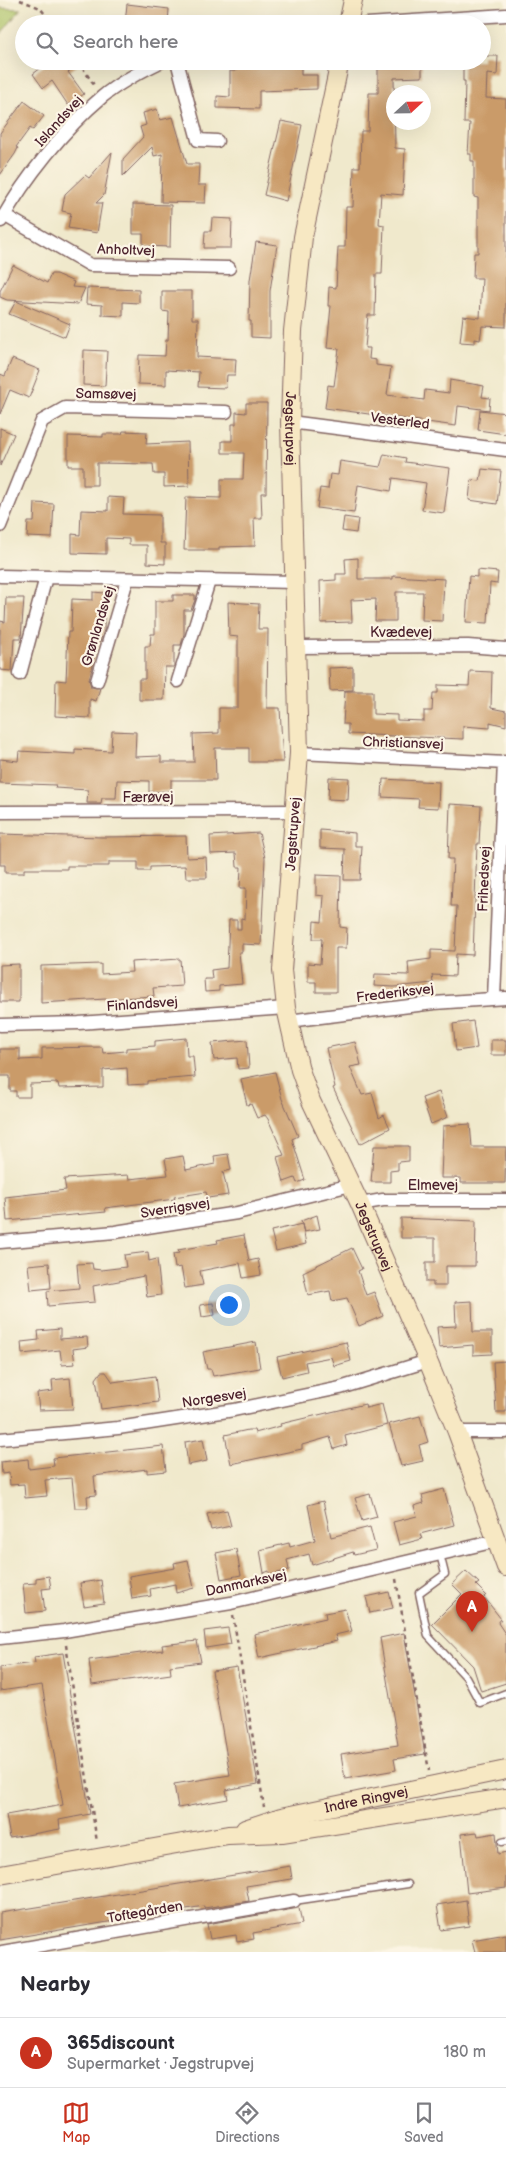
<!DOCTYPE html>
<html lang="en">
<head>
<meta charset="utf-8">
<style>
  body { margin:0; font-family:"Balsamiq Sans",sans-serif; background:#f7f7f7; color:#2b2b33 }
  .compass { position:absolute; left:386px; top:85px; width:45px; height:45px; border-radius:50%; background:#fff; box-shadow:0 5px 20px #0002; rotate:68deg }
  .you { position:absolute; left:228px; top:1304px; width:18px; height:18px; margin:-12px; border:4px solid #fff; border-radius:50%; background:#1a73e8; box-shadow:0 0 0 8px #1a73e833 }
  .badge { display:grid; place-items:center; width:32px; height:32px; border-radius:50%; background:#c8321e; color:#fff; font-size:16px; font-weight:700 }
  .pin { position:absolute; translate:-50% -41px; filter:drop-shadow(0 1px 2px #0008) }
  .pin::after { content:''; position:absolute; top:26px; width:18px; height:15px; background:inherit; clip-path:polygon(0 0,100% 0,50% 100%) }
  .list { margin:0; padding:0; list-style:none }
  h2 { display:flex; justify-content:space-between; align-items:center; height:65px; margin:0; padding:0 20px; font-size:21px }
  h2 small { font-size:16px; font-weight:400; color:#7c7c81 }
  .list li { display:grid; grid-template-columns:32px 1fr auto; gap:15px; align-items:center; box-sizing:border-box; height:70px; padding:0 20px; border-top:1px solid #e1e1e2 }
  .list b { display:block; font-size:19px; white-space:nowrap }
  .list p { margin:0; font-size:16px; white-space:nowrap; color:#7c7c81 }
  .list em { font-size:16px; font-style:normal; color:#7c7c81 }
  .icon { flex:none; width:28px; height:28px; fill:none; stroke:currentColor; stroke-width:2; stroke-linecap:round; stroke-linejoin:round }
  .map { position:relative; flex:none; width:506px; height:1952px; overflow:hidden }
  .search { position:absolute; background:#fff; box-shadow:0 5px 20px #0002; left:15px; right:15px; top:15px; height:55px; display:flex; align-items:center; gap:12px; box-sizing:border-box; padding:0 18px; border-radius:28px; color:#7c7c81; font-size:19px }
  .sheet { height:135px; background:#fff }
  nav { display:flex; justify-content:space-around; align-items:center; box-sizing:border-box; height:70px; border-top:1px solid #e1e1e2; background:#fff; font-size:14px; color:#7c7c81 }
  nav a { display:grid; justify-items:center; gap:2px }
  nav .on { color:#c8321e }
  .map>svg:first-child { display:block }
</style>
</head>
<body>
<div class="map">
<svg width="506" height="1952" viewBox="0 0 506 1952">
  <rect width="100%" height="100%" fill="#fcf5e5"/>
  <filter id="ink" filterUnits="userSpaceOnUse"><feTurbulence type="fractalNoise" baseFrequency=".02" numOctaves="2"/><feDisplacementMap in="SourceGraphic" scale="10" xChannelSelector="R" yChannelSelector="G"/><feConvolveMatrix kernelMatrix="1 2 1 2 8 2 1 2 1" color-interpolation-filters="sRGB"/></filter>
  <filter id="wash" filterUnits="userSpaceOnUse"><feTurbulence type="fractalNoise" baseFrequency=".0096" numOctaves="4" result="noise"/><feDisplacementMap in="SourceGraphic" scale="20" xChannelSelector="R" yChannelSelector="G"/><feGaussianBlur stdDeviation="1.12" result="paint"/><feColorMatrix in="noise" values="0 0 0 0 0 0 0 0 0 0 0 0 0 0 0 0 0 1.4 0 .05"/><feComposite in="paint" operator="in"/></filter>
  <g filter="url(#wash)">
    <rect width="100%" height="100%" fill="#f0e9cc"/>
    <path fill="#adc267" stroke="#7c7049" d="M0,8L21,9L0,35Z"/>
    <g id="blocks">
      <path fill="#ca9b69" d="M127,4L169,9L168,24H125Z
        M482,56H498L497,75L487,74L486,98L506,99V327L482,326L480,340L475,339V343L460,342L463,316L480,318L482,278H473L474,253H478V198L474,197V161H471V154H468L470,123H464L465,81H463V61H482Z
        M50,61H84L68,72L84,94L68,105L52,81L43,88L33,74Z
        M301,61V75H317V89L259,91V109L217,108V96L230,97V71H236V62Z
        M378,61H422V77L394,78L395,148L405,149L403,195L381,193L379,224L384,225L382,274H376L375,315H368L365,348H370L369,359L376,360V365L391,367L387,395L424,400L425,390L449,393L450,380L484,386L482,397L490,398L489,410L458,406L456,426L325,408L328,385L334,386L339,349L327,348L331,306H328L329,287L336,288L338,247H345L346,207H353L354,167H360L361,131H368L369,93H378Z
        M24,101L44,116L33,130L30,128L16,147L18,148L15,154L0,175V133Z
        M157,109L160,120L173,117L187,164H199L198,185H206L205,203L161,202L162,154L154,156L152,147L123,176V159L143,137L140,127L146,125L143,113Z
        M281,121L302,125L286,201L264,195Z
        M112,152L104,195L96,203H102L97,233L68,228L71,213L62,211L65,194L85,175L89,178Z
        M133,204L171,205L170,247L143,246V234H133Z
        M212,218L232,219L231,248H204L205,231H211Z
        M256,242L277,245L270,291V338L251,337V321H249L250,280Z
        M13,265L47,283L51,274H56L74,282L72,287L85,288L78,304L7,300L0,297V291Z
        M87,288L139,290V303L123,302V316L102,315V305L86,304Z
        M162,291H192V319H198L197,357L236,359L235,375H227L226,388L198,387L199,372L166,370V385L138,384L139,355L165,356L166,340H168L169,312L162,311Z
        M16,301L70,324L65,337L9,314Z
        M84,350L107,351L105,386L83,385Z
        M12,359L40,370L29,398L10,390L0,414V374L5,376Z
        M246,403H267L266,493H261L262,518H254L255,546L219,547V550H184L186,497L221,498V479H243L244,453H222V441H232V424H236V412L246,413Z
        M480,410L506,413V434L478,430Z
        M0,428L14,434L0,466Z
        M123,431L147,432L146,444L188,442L189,486L164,487V474H154L153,464L97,463V485H83V466H68V436L103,437V434H122Z
        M384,454L406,458L405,462L450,468L444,513L422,510L426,483L393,478L391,491L358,485L354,513L317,508L320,488L328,489L330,474L338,475L340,461L380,467Z
        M482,469L501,471L497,504L469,500L471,480L480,481Z
        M108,497L124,498L123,514L160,515V543H165V564L147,563V545H129V539L106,538V554L72,553V534L80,535L81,510L108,511Z
        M35,503L54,504L52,538L27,537L28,522H34Z
        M344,517L358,519L356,533L342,531Z
        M358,558V579H393V576L444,579L442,621L422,620L423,592H396V621H375L376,599L351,600L352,622L321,623L320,581L336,580V574H346L345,559Z
        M477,570L498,572L497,584L490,583L488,623L466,622L469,576L477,577Z
        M93,592L105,593L104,630L100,642H94L93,665L89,679L91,687L100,688L96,701L90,699V718L55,716L56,680L66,681L68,632H71L72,599L93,600Z
        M173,595H195V600L191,610H184V634L181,645H174V667H165L164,700H139V679H145V646H150L151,634H155V601H173Z
        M6,598H24L21,638H14L12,671L0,670V621L5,622Z
        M228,602L259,604L258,629H268L267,708H280L283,762H249V748H215L216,780H171V791L149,792V781L117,780L116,798H102L101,803H87L88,790L55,788L56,785L0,783V759L18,761L19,751L75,754V749L111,751L112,731L136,732L135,757L161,756V762H194L193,734L219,733V708H238V637L229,636Z
        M353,667V690L330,691L329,668Z
        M470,671L492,672L491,708L506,711V726L490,722V728L463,726V739L348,734V724H343L345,691H373V714L397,715V720L424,721V711H432L433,693H438V685L469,686Z
        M329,777L349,778L348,800L328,799Z
        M383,779L439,782L438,808L418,807L419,799L382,797Z
        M450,804L481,806L479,844H477L473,955L456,954L455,976L432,975L433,983L394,987L374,986L375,974L409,975L408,962L431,959V950L455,951L457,906H451L453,859H448Z
        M320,830L355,833V846H362L360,880H344L345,849L320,848Z
        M259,833L265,858L261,945L242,944V952H239L242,984L219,986V991L205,992L204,979H212L211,970L227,968L229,920H237V929H241V918L245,919L246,888H240L241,867H237L236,853L211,854L210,836Z
        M0,834L102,837L186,836L187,858L206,857L207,878H186L185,866L150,867V871H138V862H109V866H67V869H24V873H5V865H0Z
        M316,875L341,876L340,927L347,928L346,948H336V992H316V982H308V963L320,964L322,939H313L314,921L322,922L324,896L316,895Z
        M180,959L182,986L153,988L154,996L41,1003V966L101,964V974L132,972L131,962Z
        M19,964V1002H0V965Z
        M473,1021L477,1048L456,1051L453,1024Z
        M186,1038L187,1056H193L195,1077L147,1081V1084L128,1085L127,1068L103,1070V1087L59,1088L58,1083L30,1084V1097H16V1091H10V1076H0V1049H20V1060L42,1059V1048L102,1047L103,1053L126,1051V1048L155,1046V1041Z
        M247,1040L249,1068L238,1069L237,1058L214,1060L212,1043Z
        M491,1040H506V1055H491Z
        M355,1042L361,1065L350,1067L362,1095L372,1093L379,1118L384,1115L390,1128L360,1144L333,1088L335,1087L326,1048Z
        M275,1072L282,1099L298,1136L292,1139L305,1180L297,1183L295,1178L284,1182L277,1157L284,1155L268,1119L265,1115L257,1118L251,1104L247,1105L241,1079Z
        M439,1092L448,1117L431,1124L422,1098Z
        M470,1124L472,1147H506L505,1183H461V1178H441L443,1126Z
        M374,1146H409V1161L398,1162V1170L390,1171V1182H371Z
        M228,1154L231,1170L223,1172L228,1195L208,1198L206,1192L174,1197L175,1199L105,1208L106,1212L7,1221L5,1197L66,1190L64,1179L128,1175L129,1179L168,1175L165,1159L183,1156L186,1170L215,1164L214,1156Z
        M317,1215L320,1229L304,1232L301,1221Z
        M401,1218L476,1221L475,1266H446V1286H433V1282H426V1262H435V1238H401Z
        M302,1224L306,1244L276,1251L271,1231Z
        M244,1235L249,1261L258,1259L261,1275L243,1278L240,1263L200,1271L203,1285L185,1288L181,1267L175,1268L173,1254L179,1253L178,1250L218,1243L217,1240Z
        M352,1248L362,1269L358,1271L366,1295L374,1292L383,1316L359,1326L347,1298L332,1301L330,1291L308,1295L303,1272Z
        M148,1252L149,1261L157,1259L161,1295L147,1297L144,1276L93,1286L95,1302L48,1306L47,1291L79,1288L77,1264L92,1263L93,1269L101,1270L126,1267L124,1255Z
        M49,1263L51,1288L31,1290L28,1265Z
        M472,1301L473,1332H492V1354L473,1355V1345L439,1348L437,1327L456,1326L455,1302Z
        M213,1303L215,1315L202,1317L200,1305Z
        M60,1329V1339L87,1337L88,1347L73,1349L75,1364L62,1365L60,1350L22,1354L21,1342L39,1340L38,1331Z
        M256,1342L260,1368L213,1376L211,1369H207L203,1352Z
        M346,1342L351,1361L334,1366L331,1357L305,1362L307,1371L282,1377L277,1357Z
        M506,1361V1412H496L493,1362Z
        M101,1372H106L113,1382L155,1376L158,1402L101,1409L96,1379Z
        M70,1378L73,1409L39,1410L37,1393L53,1391L52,1380Z
        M365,1404L366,1408L382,1404L387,1425L345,1436L347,1445L334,1449L330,1437L302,1445V1449L231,1464L225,1435L248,1430H254L255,1433L281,1426L280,1424Z
        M420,1416L428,1442L419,1445L423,1461L401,1466L389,1424Z
        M203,1439L207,1461L188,1465L185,1442Z
        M163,1446L166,1471L147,1473V1469L94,1476L96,1495L87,1496L88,1508H75L72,1478L45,1480L47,1496L25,1498L24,1484L10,1485L9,1473L2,1474L1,1462L28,1459L29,1469L54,1466L53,1458Z
        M444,1489L454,1525L420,1534L422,1539L399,1545L393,1522L417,1516L414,1506L424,1503L422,1495Z
        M370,1494L377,1517L362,1521L355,1498Z
        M323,1501L331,1537L370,1527L376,1550L354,1555L353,1552L312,1565L309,1554L287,1560L289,1570L270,1575L269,1571L264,1573L260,1550L289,1543L290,1547L315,1540L308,1505Z
        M227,1510L231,1526L211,1530L207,1514Z
        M236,1549L241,1575L221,1579L216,1553Z
        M188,1560L194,1588L176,1593L175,1584L150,1589L151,1596L132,1599L129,1576L175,1568L174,1563Z
        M466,1571L479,1583L476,1585L486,1595L484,1597L501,1619L498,1623L506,1635V1683L481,1691L473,1666L432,1624L462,1594L452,1584Z
        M49,1576L51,1588L42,1589L45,1611L26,1613L23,1584L36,1583V1578Z
        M101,1580L104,1603L84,1606L80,1583Z
        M389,1592L393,1608L370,1613L366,1597Z
        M345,1609L352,1631L335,1635L337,1641L259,1658L254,1634L326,1618L325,1613Z
        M228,1628L231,1644L206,1648L204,1631Z
        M404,1633L425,1754L394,1759L396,1770L345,1779L341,1754L398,1745L380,1638Z
        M197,1641L201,1662L170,1666L171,1674L92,1685L89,1660L163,1650L162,1645Z
        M63,1653L90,1814L59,1820L60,1829L10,1838L6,1815L63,1805L42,1685L0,1691V1667L35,1663L34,1657Z
        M237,1667L258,1784L226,1790L228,1799L178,1808L174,1784L230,1775L212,1671Z
        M477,1832L478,1836L496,1833L498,1854L506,1852V1888L467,1893L461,1834Z
        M290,1866L292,1879L246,1886L249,1901L204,1908V1906L0,1940V1913Z
        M466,1900L469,1926L441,1930L437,1905Z
        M299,1908L302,1924L253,1933L254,1939L237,1942L236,1935L210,1939L207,1924Z
        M506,1934V1952H475L472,1940Z"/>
    </g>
  </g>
  <g filter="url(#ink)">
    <use href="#blocks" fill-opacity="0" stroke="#846663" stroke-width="1"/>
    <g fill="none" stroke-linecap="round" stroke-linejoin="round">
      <g stroke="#846663" stroke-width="9">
        <path id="lane" d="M440,1554L445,1574L419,1593L428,1636L466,1677L480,1703L506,1693
          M502,1842L506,1841
          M294,1901L408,1884"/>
      </g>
      <g stroke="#846663" stroke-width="15">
        <path id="street" d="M367,24L506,15
          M177,61L198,140L217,141
          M4,215L90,265L229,268
          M1,221C25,178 65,128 102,97C120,82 141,71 162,61
          M290,422L506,450
          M0,526L42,421L65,408L226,412
          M0,576L295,582
          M297,647L468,646L506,649
          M20,674L46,577
          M97,681L127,580
          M178,681L209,581
          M299,753L506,763
          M0,812L296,811
          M494,998L504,762
          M288,1021L434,1003L506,998
          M0,1025L79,1023L286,1008
          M360,1204L383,1200H506
          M0,1242L115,1232L237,1213L351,1185
          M457,1432H506
          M0,1439L118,1428L234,1410L340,1388L428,1361
          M0,1638L64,1631L231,1603L496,1541
          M2,1952L294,1901"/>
      </g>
      <g stroke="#846663" stroke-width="20">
        <g id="secondary">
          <path d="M348,24L353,0"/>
          <path id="s1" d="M340,61L303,237L293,331L290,422L299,753L282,970L286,1008L300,1070L311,1101L360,1204L428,1361L457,1432L506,1567"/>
          <path id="s2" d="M245,1829L281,1817L506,1770"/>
          <path d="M0,1875L228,1835L282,1833L506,1798"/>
        </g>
      </g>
      <path stroke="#846663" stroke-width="2.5" stroke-dasharray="4 4" stroke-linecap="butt" d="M20,0L40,8L53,24
        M78,61L94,85
        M396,1579L429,1771
        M233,1615L264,1807
        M66,1645L97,1842"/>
      <use href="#lane" stroke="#fff" stroke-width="6"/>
      <use href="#street" stroke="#fff" stroke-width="12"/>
      <use href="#secondary" stroke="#f7e8c3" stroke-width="18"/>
    </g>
  </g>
  <g text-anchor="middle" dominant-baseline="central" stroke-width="4.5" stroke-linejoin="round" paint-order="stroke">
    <g font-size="14" fill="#4a1f2b" stroke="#fcf5e5">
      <text transform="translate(59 121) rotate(-48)">Islandsvej</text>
      <text transform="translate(126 250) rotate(2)">Anholtvej</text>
      <text transform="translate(106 394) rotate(1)">Samsøvej</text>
      <text transform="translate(400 421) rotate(7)">Vesterled</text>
      <text stroke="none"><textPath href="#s1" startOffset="372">Jegstrupvej</textPath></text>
      <text transform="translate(98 626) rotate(-73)">Grønlandsvej</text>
      <text x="401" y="632">Kvædevej</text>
      <text transform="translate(403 743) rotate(2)">Christiansvej</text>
      <text x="148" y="797">Færøvej</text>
      <text transform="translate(293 834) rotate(-86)">Jegstrupvej</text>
      <text transform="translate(484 879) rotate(-88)">Frihedsvej</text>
      <text transform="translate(395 993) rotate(-7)">Frederiksvej</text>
      <text transform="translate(142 1004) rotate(-4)">Finlandsvej</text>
      <text x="433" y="1185">Elmevej</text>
      <text transform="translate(175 1208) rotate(-9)">Sverrigsvej</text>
      <text stroke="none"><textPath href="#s1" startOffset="1198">Jegstrupvej</textPath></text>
      <text transform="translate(214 1398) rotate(-9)">Norgesvej</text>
      <text transform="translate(246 1583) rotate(-12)">Danmarksvej</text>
      <text stroke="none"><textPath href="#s2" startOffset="125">Indre Ringvej</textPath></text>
      <text transform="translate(145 1912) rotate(-10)">Toftegården</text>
    </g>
  </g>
</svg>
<svg class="compass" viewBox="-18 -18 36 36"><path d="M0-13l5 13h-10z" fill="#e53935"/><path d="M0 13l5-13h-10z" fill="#7c7c81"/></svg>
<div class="you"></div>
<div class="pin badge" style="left:472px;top:1632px">A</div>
<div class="search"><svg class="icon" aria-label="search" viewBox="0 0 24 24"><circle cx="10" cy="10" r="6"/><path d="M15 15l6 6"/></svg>Search here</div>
</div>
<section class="sheet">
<h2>Nearby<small></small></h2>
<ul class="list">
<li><span class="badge">A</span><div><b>365discount</b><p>Supermarket · Jegstrupvej</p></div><em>180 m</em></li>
</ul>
</section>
<nav>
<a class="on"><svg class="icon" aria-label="map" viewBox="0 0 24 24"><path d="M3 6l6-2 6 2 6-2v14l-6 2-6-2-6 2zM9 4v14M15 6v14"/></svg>Map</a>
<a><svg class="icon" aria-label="directions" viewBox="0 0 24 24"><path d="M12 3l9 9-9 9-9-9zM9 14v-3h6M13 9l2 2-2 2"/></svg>Directions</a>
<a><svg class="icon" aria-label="saved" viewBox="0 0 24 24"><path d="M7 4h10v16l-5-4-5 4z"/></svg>Saved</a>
</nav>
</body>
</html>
